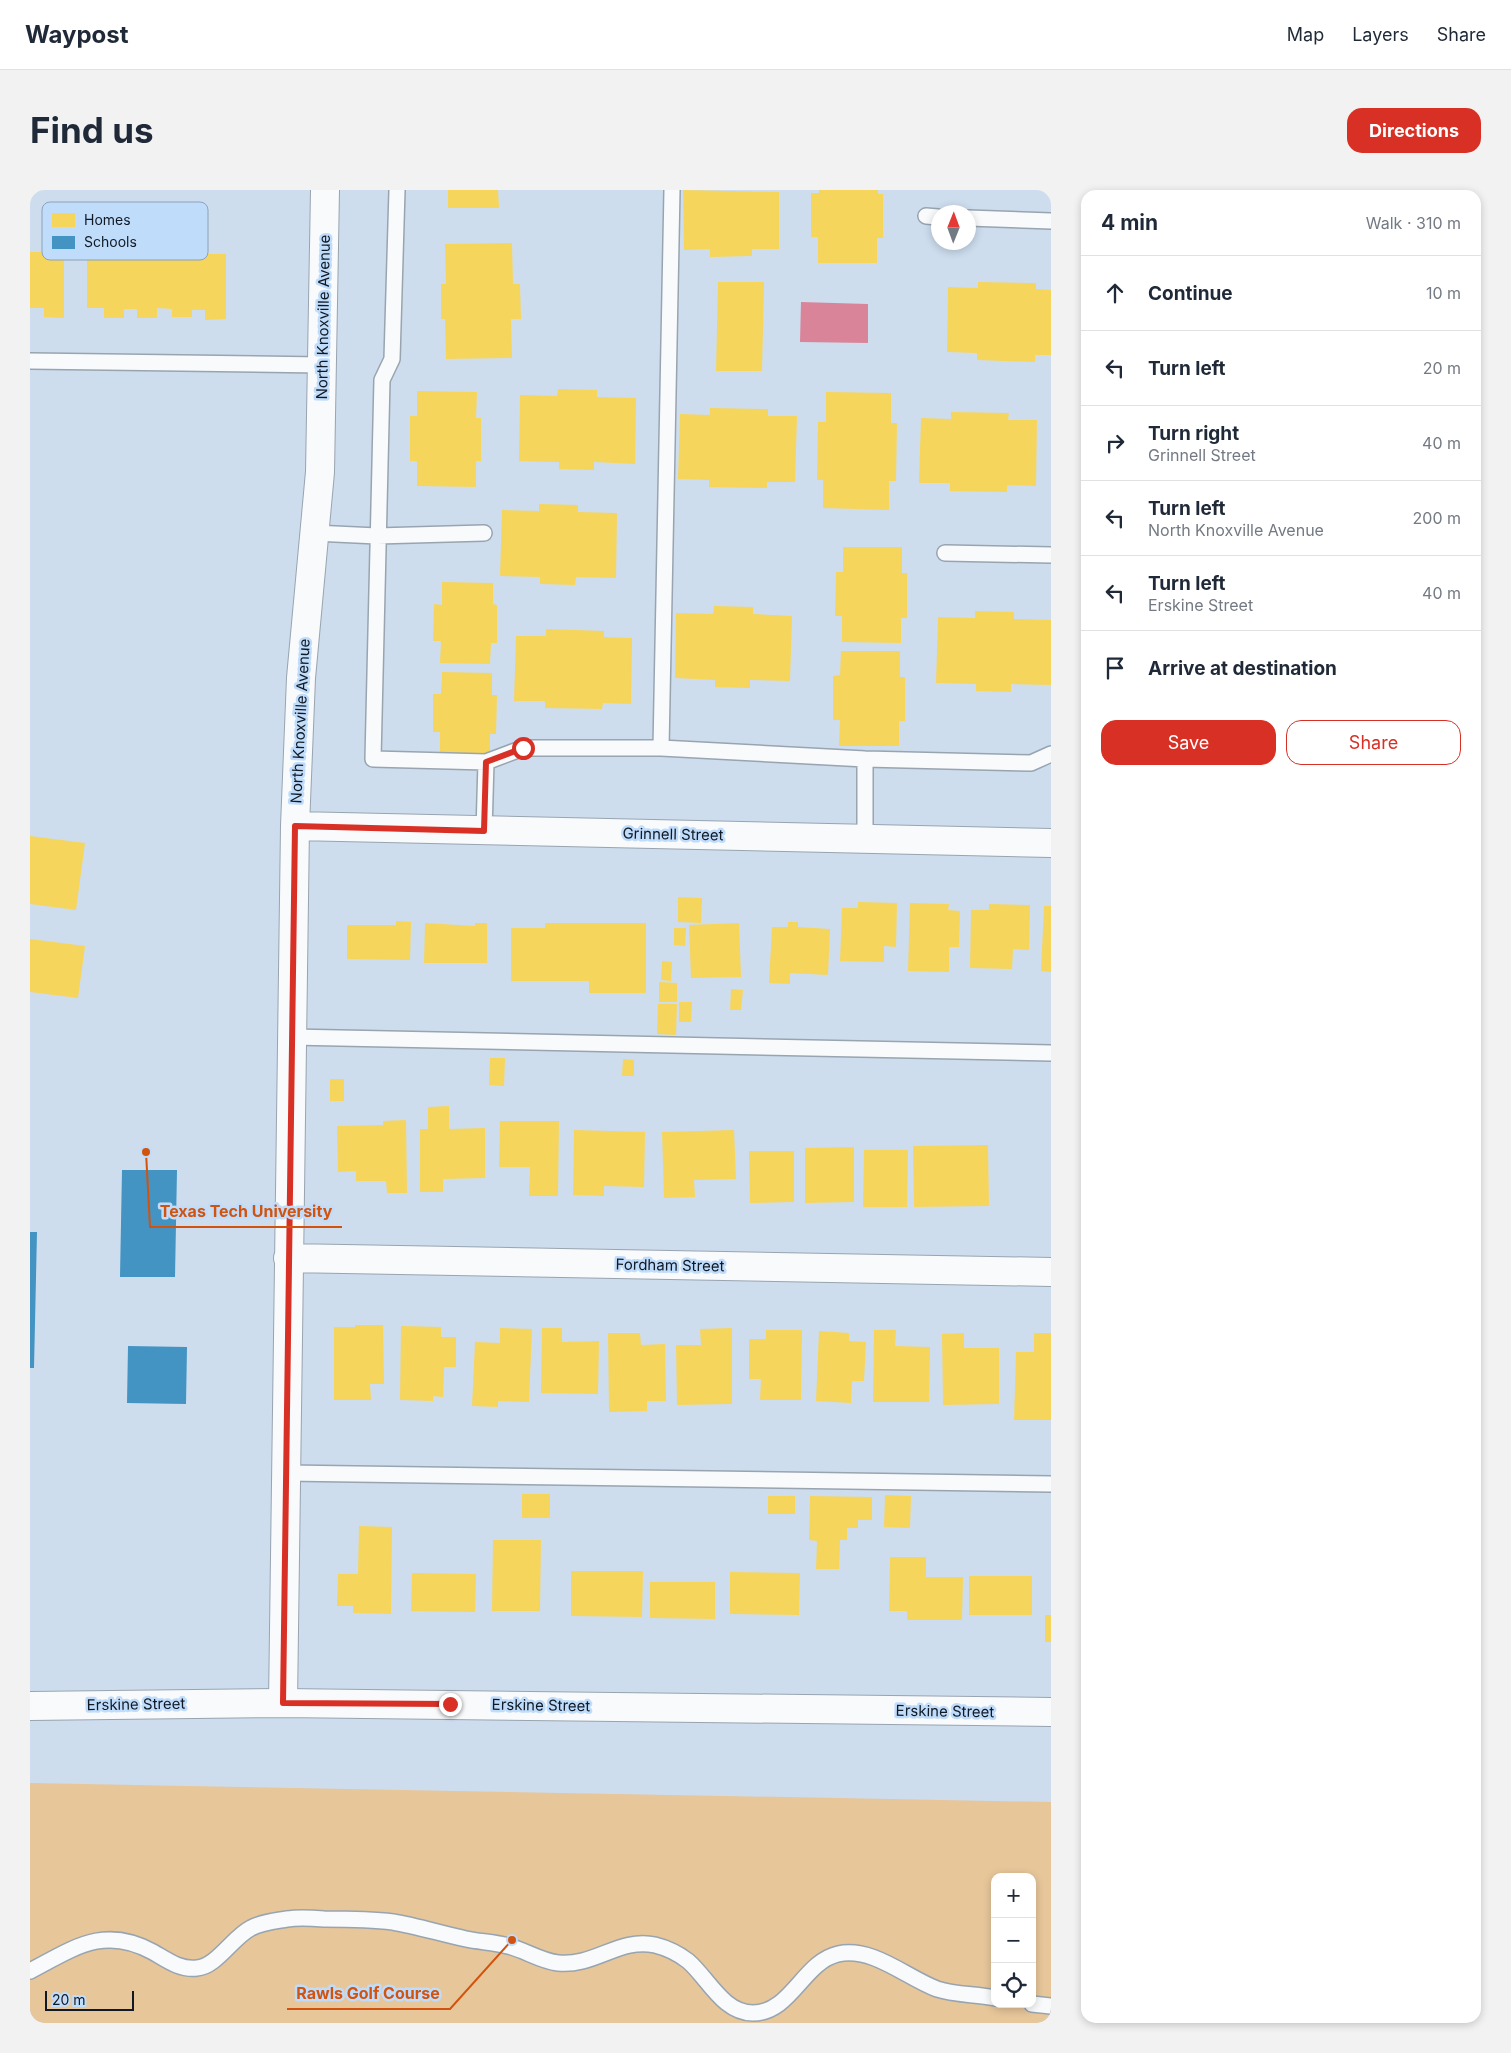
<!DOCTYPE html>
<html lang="en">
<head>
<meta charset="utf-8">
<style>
  body { margin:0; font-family:Inter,sans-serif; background:#f2f2f3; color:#1f2937 }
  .controls { position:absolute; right:15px; bottom:15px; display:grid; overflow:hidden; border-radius:10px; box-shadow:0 2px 8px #0003 }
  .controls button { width:45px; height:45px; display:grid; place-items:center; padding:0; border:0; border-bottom:1px solid #e0e1e3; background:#fff; color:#1f2937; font:25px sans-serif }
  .compass { position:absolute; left:901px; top:15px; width:45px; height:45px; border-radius:50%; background:#fff; box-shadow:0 2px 8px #0003; rotate:1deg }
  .scale { position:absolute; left:15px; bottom:12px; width:89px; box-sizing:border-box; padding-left:5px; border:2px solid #101924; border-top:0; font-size:14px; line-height:18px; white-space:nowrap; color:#101924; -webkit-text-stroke:4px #c0dcfb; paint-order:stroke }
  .stop { position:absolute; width:15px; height:15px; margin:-11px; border:4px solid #d93025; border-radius:50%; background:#fff }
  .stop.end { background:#d93025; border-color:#fff; box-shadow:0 1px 5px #0008 }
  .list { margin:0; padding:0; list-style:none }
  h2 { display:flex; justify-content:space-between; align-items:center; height:65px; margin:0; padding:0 20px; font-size:21px }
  h2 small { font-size:16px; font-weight:400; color:#747a83 }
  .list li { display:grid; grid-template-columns:32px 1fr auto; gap:15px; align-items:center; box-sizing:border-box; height:75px; padding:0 20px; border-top:1px solid #e0e1e3 }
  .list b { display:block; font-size:19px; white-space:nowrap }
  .list p { margin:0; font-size:16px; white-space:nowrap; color:#747a83 }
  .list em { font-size:16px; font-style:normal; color:#747a83 }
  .actions { display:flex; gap:10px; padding:15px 20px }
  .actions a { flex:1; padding:11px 0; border:1px solid #d93025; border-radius:15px; text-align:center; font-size:18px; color:#d93025 }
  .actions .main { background:#d93025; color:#fff }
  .icon { flex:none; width:28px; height:28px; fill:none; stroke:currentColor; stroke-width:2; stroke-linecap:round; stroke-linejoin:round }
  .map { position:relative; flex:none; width:1021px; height:1833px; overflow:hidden; border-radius:15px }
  header { display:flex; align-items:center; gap:30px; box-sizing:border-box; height:70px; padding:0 25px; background:#fff; border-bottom:1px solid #e0e1e3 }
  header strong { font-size:24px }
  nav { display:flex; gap:28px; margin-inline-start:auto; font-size:18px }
  .intro { display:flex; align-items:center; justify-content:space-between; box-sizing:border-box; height:120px; padding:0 30px }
  h1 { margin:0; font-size:35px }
  .button { padding:12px 22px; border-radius:15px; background:#d93025; color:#fff; font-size:18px; font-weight:700 }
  main { display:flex; gap:30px; padding:0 30px }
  aside { flex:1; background:#fff; border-radius:15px; box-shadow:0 2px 8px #0003 }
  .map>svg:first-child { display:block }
</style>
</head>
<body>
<header>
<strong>Waypost</strong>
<nav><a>Map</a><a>Layers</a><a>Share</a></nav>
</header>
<div class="intro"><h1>Find us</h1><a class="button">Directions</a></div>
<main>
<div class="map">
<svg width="1021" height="1833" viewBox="0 0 1021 1833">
  <rect width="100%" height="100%" fill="#cdddee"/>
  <path fill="#e7c69a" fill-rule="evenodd" d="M0,1593L1021,1612V1833H0ZM965,1687H1002V1814H965Z"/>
  <path fill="#da849a" d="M771,112L838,114V153L770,152Z"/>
  <path fill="#f6d55c" d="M418,0H468L469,18H418Z
    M653,0L749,2V59H722V66L680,67V59L654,60Z
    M789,0H848V4H853V48H847V73H788V47H781V3H789Z
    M482,53L483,94H490L491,129H481L482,168L416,169L415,129H411V94H416L415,54Z
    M0,62H34V128L14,127V118H0Z
    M57,63L196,64V129L175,130V120H162V127H142V119L127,118V128H107V119H94V128H74V118H57Z
    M688,92H734L732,181H686Z
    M948,92L1006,93V99L1021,100V165H1005V172L947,170V163L917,162L918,97L948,98Z
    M528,199L567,200V207L606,208L605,274L564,272V280L529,279V272L489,271L490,205L527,206Z
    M387,201L447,202L446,228H451V271H446V297L387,296V271H380V226H387Z
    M796,202L861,203V233H867L866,291H859V320L793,318V290H787L788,232H796Z
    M680,218L738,219V226H767L765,292H737V298L679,297V290L648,289L650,224L680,225Z
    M921,222L979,223L978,230H1007L1006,296L977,295V302L920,301V293H889L891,228L921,229Z
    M509,314L548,315V322L587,323L586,388L546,387L545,395L510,394V387L470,386L472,320L509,321Z
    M813,357H872V383H877V428H871V453L812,452V426H805L806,382H813Z
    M412,392L463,393V414L467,415V453H461L460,474L410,473L411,451H403L404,414L412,415Z
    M684,416L723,417V424L762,426L760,491L720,490V498L685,497V490L645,488L646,423L683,424Z
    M945,421L984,422V429L1021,430V495L981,494V502L946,501V494L906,493L908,427L945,428Z
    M516,439L574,441V447L602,448L601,514L573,513L572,519L515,518V511H484L486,446H516Z
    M811,461H870V487H875V531H869V556H809L810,530H803V486L810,485Z
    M412,482L462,483V505H467L466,544H460V564L410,563V542H403V504H411Z
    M0,646L55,653L46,720L0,714Z
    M648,707L672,708L671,733L648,732Z
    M828,712L867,713L866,757L854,756V772L810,771L812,718H828Z
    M880,713L919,714L918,720L930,721L929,757H919V782L878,781Z
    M959,714L1000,715L999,760L983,759L982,779L940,778L941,720H959Z
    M1014,716H1021V782L1011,781Z
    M366,731L381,732L380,770L317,769V735H366Z
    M758,732H768V737L800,739L798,785L760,783V794L739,793L742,737H758Z
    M395,733L445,736V733H457V773H394Z
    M515,733H616V803H559V791H481V738H515Z
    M709,733L711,787L661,788L659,735Z
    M644,738H656L655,756L644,755Z
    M0,749L55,756L48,808L0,802Z
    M632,771L642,772L641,791L631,790Z
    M629,792L647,793V812H629Z
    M701,799L713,800L711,820H700Z
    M649,812H662L661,832H649Z
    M628,814H647L646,845L627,844Z
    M460,868H475L474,896L459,895Z
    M593,869L604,870V886H592Z
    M300,889H314V911H300Z
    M419,916V939L455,938V988L413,989V1002H390V939H398V917Z
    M376,930L377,1003H357L356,991H326V981L308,982L307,936L353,935V931Z
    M470,931H529L528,1006H499L500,977H469Z
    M544,940L615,942L614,997L574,996V1006L543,1005Z
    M704,940L706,989L664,990L665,1007L634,1008L632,942Z
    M958,955L959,1016L884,1017L883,956Z
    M824,957V1012L775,1013V958Z
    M834,960H878L877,1017H833Z
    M719,961H764V1012L720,1013Z
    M325,1135H353L354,1194H340L341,1210H304V1137H325Z
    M371,1136L411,1137V1147H426V1177H414L413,1207L403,1206V1211L370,1210Z
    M470,1138L502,1139L499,1212L468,1211V1217L442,1216L445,1152L470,1153Z
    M512,1138H532V1152L569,1151L568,1204L511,1203Z
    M702,1138V1214L647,1215L646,1155H671L670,1139Z
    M736,1140H772L771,1210H730L731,1189H719V1149H736Z
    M844,1140H866L865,1156L900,1157L899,1212H843Z
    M789,1141L819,1143V1151L836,1152L834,1191H822L821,1213L786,1211Z
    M578,1143H610L611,1155L635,1154L636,1211H617V1221L579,1222Z
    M934,1143V1158H969V1214L913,1215L912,1144Z
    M1004,1143H1021V1230H984L986,1162H1004Z
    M492,1304H520V1328H492Z
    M855,1305L881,1306L880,1338L854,1337Z
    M738,1306H765V1324H738Z
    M780,1306L842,1307V1330H828V1338H817V1350H810L809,1379H786L787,1351L779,1350Z
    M329,1336L362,1337L361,1424L323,1423V1416H307L308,1384H328Z
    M463,1350H511L510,1421H462Z
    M860,1367H896V1387H933L932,1430H877V1421H859Z
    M541,1381H613L612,1427L541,1426Z
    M700,1382L770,1383L769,1425L700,1424Z
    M382,1383L446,1384L445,1422L381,1421Z
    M939,1386H1002V1425H939Z
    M620,1392H685V1429L620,1428Z
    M1015,1425H1021V1452H1015Z"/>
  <path fill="#4393c3" d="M92,980H147L145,1087H90Z
    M0,1042H7L4,1178H0Z
    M98,1156L157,1157L156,1214L97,1213Z"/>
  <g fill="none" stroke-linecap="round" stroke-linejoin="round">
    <g stroke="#98a4b0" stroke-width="18">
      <path id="lane" d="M367,0L362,169L352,190L343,569L456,572L493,558H631L835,569L1001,573L1021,564
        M896,26L908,27
        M938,28L1021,31
        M0,171L292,175
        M284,343L347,346L454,343
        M915,363L1021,365
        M631,558L642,0
        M454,641L456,572
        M835,649V569
        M261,847L1021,863
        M256,1283L1021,1294
        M0,1781C44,1758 74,1735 123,1762C137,1770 150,1780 167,1778C186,1777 203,1747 221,1738C232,1732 245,1731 257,1729C269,1727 282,1728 294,1729C317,1729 340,1729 363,1732C387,1736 412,1744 436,1749C450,1752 464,1752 478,1756C495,1760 510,1771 528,1773C564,1777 590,1747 625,1755C637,1758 649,1764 658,1771C678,1788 693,1823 723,1823C761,1823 773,1772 808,1764C842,1756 877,1788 907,1799C925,1805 946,1804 965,1808
        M1002,1814L1021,1816"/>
    </g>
    <g stroke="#98a4b0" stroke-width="30">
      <path id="street" d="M265,636L1021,653
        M258,1068L1021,1082
        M253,1513L265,636L271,488L290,282L295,0"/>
    </g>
    <g stroke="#98a4b0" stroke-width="30">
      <path id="secondary" d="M0,1516L253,1513L1021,1522"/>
    </g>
    <use href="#lane" stroke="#f8fafc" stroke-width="15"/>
    <use href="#street" stroke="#f8fafc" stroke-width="28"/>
    <use href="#secondary" stroke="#f8fafc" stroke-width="28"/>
  </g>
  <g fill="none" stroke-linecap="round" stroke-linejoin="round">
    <path stroke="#d93025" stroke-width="6" d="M420,1514L253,1513L265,636L454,641L456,572L493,558"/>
  </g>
  <g text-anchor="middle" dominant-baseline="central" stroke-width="5" stroke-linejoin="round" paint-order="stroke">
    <g font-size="15" fill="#101924" stroke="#c0dcfb">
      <text transform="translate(293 127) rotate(-89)">North Knoxville Avenue</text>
      <text transform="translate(270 531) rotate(-87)">North Knoxville Avenue</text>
      <text transform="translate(643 644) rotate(1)">Grinnell Street</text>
      <text transform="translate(640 1075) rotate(1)">Fordham Street</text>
      <text transform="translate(106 1514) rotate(-1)">Erskine Street</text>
      <text transform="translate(511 1515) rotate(1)">Erskine Street</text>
      <text transform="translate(915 1521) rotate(1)">Erskine Street</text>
    </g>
  </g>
  <rect x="12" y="12" width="166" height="58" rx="8" fill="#c0dcfb" stroke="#8ba2ba" stroke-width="1"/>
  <rect x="22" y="23" width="23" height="14" fill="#f6d55c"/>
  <rect x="22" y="46" width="23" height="13" fill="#4393c3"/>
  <g font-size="14" fill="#101924">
    <text x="54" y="35">Homes</text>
    <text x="54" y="57">Schools</text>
  </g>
  <path fill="none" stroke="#d2530e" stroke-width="2" d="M116 962L120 1037H312M482 1750L420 1819H257"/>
  <g fill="#d2530e" stroke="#c0dcfb" stroke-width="2">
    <circle cx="116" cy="962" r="5"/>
    <circle cx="482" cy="1750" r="5"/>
  </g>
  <g font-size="16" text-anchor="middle" font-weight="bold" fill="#d2530e" stroke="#c0dcfb" stroke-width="5" stroke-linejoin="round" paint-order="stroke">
    <text x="216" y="1027">Texas Tech University</text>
    <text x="338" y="1809">Rawls Golf Course</text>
  </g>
</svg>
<div class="controls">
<button>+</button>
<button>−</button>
<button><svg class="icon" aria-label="locate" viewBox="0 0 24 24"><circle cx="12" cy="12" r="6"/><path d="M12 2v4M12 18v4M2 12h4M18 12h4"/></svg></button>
</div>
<svg class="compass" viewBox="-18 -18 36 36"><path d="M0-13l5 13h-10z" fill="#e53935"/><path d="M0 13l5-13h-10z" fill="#747a83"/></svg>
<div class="scale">20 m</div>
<div class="stop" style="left:493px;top:558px"></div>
<div class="stop end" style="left:420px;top:1514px"></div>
</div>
<aside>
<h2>4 min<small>Walk · 310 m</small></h2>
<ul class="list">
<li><svg class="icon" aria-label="ahead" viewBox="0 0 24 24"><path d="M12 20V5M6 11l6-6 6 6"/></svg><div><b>Continue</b></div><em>10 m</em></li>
<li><svg class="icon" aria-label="left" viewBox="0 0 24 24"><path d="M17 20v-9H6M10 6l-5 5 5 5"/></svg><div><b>Turn left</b></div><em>20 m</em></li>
<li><svg class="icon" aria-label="right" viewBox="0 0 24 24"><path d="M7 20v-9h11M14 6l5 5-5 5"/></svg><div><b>Turn right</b><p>Grinnell Street</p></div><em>40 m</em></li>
<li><svg class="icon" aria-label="left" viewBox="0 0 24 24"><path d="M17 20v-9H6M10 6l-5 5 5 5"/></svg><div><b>Turn left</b><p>North Knoxville Avenue</p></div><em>200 m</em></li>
<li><svg class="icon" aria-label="left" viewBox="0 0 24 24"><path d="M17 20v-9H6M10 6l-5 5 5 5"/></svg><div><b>Turn left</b><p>Erskine Street</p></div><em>40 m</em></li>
<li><svg class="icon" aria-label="arrive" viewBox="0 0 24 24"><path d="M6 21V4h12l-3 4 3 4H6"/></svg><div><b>Arrive at destination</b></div></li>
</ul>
<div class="actions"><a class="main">Save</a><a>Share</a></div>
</aside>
</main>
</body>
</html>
